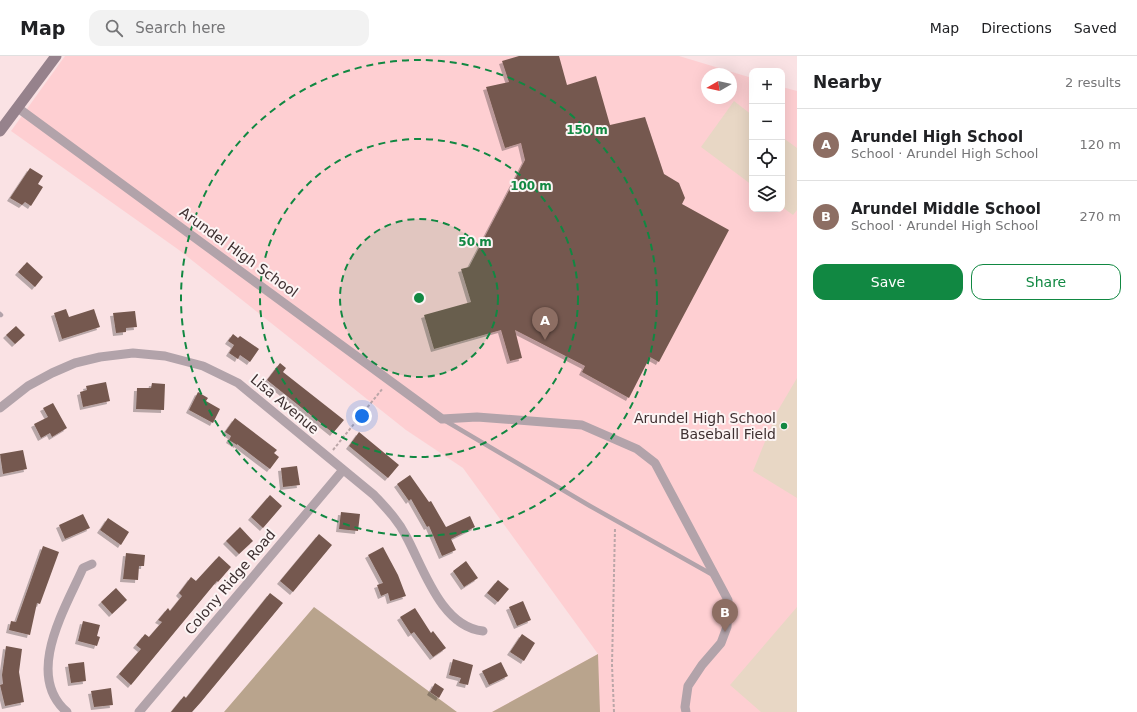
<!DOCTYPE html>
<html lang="en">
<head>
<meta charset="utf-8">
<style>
  body { margin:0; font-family:"DejaVu Sans",sans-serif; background:#f2f2f2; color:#202124 }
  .controls { position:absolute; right:12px; top:12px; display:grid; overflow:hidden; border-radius:8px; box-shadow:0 4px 16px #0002 }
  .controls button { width:36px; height:36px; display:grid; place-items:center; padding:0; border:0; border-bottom:1px solid #e0e0e0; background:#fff; color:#202124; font:20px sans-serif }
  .compass { position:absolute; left:701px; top:12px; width:36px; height:36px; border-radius:50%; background:#fff; box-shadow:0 4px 16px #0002; rotate:261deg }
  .you { position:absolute; left:362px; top:360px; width:14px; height:14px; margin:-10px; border:3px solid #fff; border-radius:50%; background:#1a73e8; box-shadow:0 0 0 6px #1a73e833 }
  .badge { display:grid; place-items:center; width:26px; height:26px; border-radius:50%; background:#118842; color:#fff; font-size:13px; font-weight:700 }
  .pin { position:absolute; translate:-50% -33px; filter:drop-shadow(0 1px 2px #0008) }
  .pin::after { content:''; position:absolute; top:21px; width:14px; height:12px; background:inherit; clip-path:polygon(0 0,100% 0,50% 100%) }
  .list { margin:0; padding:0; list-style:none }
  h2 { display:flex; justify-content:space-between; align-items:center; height:52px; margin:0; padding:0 16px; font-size:17px }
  h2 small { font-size:13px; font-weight:400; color:#757577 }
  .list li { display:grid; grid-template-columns:26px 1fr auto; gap:12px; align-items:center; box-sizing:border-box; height:72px; padding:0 16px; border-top:1px solid #e0e0e0 }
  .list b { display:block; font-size:15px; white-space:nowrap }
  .list p { margin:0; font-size:13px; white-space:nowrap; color:#757577 }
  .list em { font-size:13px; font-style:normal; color:#757577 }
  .actions { display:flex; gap:8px; padding:12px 16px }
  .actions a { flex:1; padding:9px 0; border:1px solid #118842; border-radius:12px; text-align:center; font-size:14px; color:#118842 }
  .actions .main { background:#118842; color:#fff }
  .icon { flex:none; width:22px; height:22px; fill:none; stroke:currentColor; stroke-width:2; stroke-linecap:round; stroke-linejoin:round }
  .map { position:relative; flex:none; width:797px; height:656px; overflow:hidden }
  header { display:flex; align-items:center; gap:24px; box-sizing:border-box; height:56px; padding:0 20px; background:#fff; border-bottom:1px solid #e0e0e0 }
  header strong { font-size:19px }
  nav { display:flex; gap:22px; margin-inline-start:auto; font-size:14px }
  .search { width:280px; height:36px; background:#f2f2f2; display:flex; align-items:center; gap:10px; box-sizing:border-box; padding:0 14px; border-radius:12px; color:#757577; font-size:15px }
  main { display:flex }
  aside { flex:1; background:#fff }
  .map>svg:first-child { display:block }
</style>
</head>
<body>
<header>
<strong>Map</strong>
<div class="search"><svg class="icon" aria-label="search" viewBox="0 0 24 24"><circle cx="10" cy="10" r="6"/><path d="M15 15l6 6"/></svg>Search here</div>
<nav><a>Map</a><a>Directions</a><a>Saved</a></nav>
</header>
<main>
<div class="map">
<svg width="797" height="656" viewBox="0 0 797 656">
  <defs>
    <filter id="shadow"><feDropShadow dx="-3" dy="3" stdDeviation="0" flood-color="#0004"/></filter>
  </defs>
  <rect width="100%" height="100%" fill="#fae2e4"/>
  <path fill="#fecfd2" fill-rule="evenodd" d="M65,0H679L752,22V153H782V31L797,35V656H492L598,598L463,412L406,374L179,194L11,75ZM707,18H731V42H707Z"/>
  <path fill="#e8d7c5" d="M734,45L752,59V129L701,91Z
    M782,81L797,92V154L793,159L782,151Z
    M797,322V442L753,415L777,356Z
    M797,551V656H761L730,629Z"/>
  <path fill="#b9a48d" d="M314,551L457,656H224Z
    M598,598L600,656H492Z"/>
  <path fill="#75594f" filter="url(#shadow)" d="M519,0H559L567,29L596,20L610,69L645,61L664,118L679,127L685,142L682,148L729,174L659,306L650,301L629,342L582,316L585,310L515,274L522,302L510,305L501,274L434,293L424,259L471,246L461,213L469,211L525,104L521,87L505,92L486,31L509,26L502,5Z
    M30,112L43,120L38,128L43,131L31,150L25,146L22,149L10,142Z
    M27,206L43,221L35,231L18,216Z
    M66,253L69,261L94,253L100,271L62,283L54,257Z
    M135,255L137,271L126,272V276L116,277L113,257Z
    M16,270L25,279L15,288L6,279Z
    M233,278L238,282L240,280L259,293L250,306L240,299L238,303L229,297L234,289L228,285Z
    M280,307L286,312L283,316L344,364L333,377L267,324Z
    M106,326L110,345L83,351L80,336L87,334L86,330Z
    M152,327L165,328L164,354L136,353L137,332H151Z
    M198,336L208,342L206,345L220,353L213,367L189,354Z
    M53,347L67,372L52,381L50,377L41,382L34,368L48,361L43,352Z
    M235,362L277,394L274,397L279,401L270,413L237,388V389L229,384L231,380L225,376Z
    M359,376L399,409L388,422L349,390Z
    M23,394L27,413L3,418L0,398Z
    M297,410L300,429L283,431L281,412Z
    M410,419L429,446L431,445L446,471L470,460L475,471L451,483L456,494L442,500L429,470L427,471L411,443L409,445L397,428Z
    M270,439L282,450L263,472L251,461Z
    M341,456L360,458L358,475L339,473Z
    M83,458L90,472L65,483L59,469Z
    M108,462L129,476L121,489L100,474Z
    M240,471L253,485L239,498L226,485Z
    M319,478L332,489L293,536L280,525Z
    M43,490L59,496L40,548L37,547L30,579L9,574L11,565L16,566Z
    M383,491L398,519L406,540L390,545L388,537L381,540L377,529L383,527L368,499Z
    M126,497L145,499L144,510H139L138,524L123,523Z
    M219,500L231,511L218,526L217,525L131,629L119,618L141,593L136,589L145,578L149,581L162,566L158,564L168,552L170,555L182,540L179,537L191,521L196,525Z
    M466,505L478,522L464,531L453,515Z
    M498,524L509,533L498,546L487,537Z
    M116,532L127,544L112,558L101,546Z
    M270,537L283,547L201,646L192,656H171L184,640L186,642Z
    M523,545L531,564L517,570L509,551Z
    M415,552L431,577L433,575L446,592L433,601L414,576L411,578L400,561Z
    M83,565L100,569L97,580L100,581L97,590L78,585Z
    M522,578L535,587L524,605L510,596Z
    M6,590L22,593L19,616L24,646L5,650L0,629L3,628L2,619Z
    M453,603L473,609L468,629L459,627L461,622L449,619Z
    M84,606L86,625L71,627L68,608Z
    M501,606L508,620L489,629L482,615Z
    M435,627L444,633L439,642L430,636Z
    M111,632L113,649L94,651L91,635Z"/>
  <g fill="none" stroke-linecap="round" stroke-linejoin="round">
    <path stroke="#bba6a8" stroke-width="2" stroke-dasharray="3 2" stroke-linecap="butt" d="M333,394L383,332
      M614,656L612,609L615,472"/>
    <path stroke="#b2a3aa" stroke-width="4.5" d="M0,258L1,259
      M444,364L590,450L713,519"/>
    <path stroke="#b2a3aa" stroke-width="9" d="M18,52L442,363L477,361L582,369L637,393L655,407L728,544L727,571L721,587L702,609L688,630L685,651L686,656
      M0,352L28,330L52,317L75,307L100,301L133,297L165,300L203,310L238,327L374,439C386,452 398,464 406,480C423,511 441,571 483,575
      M67,656C24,619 65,553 83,512L92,508
      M139,656L343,414"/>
    <path stroke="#96828c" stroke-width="11" d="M0,75L56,0"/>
  </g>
  <circle cx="419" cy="242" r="79" fill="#118842" fill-opacity=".12"/>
  <g fill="none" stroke="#118842" stroke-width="2" stroke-dasharray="7 5">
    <circle cx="419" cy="242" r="79"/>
    <circle cx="419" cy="242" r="159"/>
    <circle cx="419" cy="242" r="238"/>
  </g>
  <circle fill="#118842" stroke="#fcf4f4" stroke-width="1.5" cx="784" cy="370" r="4"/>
  <g text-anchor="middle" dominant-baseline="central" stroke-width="4" stroke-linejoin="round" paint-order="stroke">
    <g font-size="14" fill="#3e3031" stroke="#fcf4f4">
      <text transform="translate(239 196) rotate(36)">Arundel High School</text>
      <text transform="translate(285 348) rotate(40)">Lisa Avenue</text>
      <text transform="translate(230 526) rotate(-50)">Colony Ridge Road</text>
    </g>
    <g font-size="14" fill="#3e3031" stroke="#fcf4f4" text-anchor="end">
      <text x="776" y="362">Arundel High School<tspan x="776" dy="16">Baseball Field</tspan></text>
    </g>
  </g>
  <circle cx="419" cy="242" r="6" fill="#118842" stroke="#fcf4f4" stroke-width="2"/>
  <g font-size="12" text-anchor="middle" font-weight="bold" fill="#118842" stroke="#fcf4f4" stroke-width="4" stroke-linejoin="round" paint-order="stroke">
    <text x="587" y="78">150 m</text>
    <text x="531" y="134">100 m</text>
    <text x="475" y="190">50 m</text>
  </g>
</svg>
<div class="controls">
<button>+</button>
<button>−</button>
<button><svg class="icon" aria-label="locate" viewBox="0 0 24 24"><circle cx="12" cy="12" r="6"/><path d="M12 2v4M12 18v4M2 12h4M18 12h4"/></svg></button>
<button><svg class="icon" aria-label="layers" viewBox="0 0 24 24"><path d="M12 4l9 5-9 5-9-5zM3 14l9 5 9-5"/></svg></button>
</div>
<svg class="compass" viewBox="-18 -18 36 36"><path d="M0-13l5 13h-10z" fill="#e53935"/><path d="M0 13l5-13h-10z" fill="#757577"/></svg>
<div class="you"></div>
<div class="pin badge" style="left:545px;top:284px;background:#8d6e63">A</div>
<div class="pin badge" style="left:725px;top:576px;background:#8d6e63">B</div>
</div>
<aside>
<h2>Nearby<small>2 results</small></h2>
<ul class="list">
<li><span class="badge" style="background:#8d6e63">A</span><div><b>Arundel High School</b><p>School · Arundel High School</p></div><em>120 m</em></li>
<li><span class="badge" style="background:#8d6e63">B</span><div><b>Arundel Middle School</b><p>School · Arundel High School</p></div><em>270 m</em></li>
</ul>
<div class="actions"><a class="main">Save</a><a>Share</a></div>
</aside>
</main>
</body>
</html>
